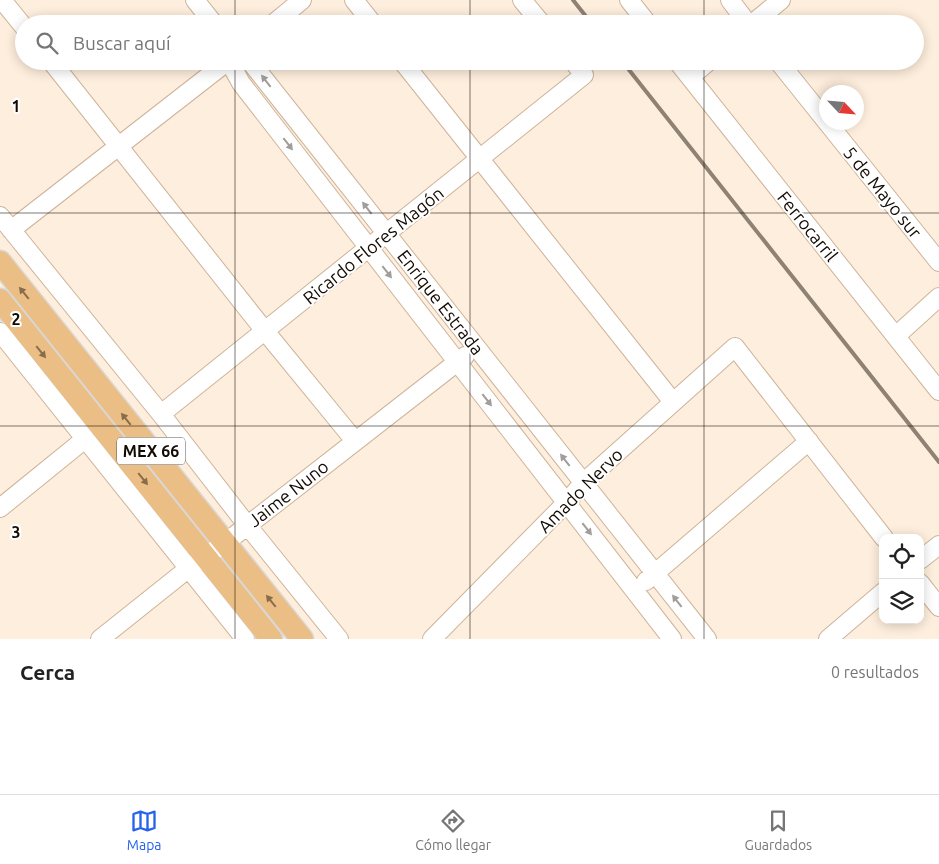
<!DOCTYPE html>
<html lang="es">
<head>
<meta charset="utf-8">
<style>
  body { margin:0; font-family:Ubuntu,sans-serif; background:#f6f6f6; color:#222 }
  .controls { position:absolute; right:15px; bottom:15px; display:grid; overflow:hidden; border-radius:10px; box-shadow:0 2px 12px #0003 }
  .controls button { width:45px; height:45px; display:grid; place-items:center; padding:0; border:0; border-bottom:1px solid #e0e0e0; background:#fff; color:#222; font:25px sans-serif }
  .compass { position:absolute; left:819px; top:85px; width:45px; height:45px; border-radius:50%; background:#fff; box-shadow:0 2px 12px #0003; rotate:116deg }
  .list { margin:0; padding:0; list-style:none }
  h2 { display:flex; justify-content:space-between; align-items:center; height:65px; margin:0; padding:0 20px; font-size:21px }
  h2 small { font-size:16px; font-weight:400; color:#767676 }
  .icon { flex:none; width:28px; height:28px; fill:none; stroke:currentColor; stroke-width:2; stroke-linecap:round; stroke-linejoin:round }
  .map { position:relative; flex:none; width:939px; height:639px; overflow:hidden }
  .search { position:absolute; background:#fff; box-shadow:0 2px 12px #0003; left:15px; right:15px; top:15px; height:55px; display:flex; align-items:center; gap:12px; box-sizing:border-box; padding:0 18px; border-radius:28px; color:#767676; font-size:19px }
  .sheet { height:155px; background:#fff }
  nav { display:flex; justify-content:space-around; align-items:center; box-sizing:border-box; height:70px; border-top:1px solid #e0e0e0; background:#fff; font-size:14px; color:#767676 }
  nav a { display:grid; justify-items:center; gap:2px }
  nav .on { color:#2563eb }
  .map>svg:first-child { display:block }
</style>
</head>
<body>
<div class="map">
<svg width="939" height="639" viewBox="0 0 939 639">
  <rect width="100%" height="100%" fill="#feeedd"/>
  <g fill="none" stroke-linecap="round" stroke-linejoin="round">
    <g stroke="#cdb499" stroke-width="20">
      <path id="minor" d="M2,0L24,27
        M195,0L214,24
        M354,0L373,24
        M522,0L542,24
        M629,0L648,24
        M730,0L748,24
        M273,24L302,0
        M752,24L781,0
        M51,61L265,331L355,441
        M229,61L241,83L672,639
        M250,61L707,639
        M402,61L673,402
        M677,61L939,391
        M778,61L939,262
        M690,77L709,61
        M0,216L161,414L247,525L339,639
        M11,230L228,61
        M0,332L245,639
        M896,336L939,297
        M161,414L584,75L573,61
        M0,508L85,439
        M920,560L939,545
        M646,581L809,441
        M920,583L939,607
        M100,639L189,568L225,543L465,356
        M432,639L566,503L583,483L735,347L884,538
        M828,639L883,592"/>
    </g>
    <g stroke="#d9d8d7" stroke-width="25">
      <path id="major" d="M0,262L302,639
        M0,300L271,639"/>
    </g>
    <use href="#minor" stroke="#fff" stroke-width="18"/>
    <use href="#major" stroke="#eabe85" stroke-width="22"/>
    <path stroke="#8e8275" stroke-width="4" d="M573,0L592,24
      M622,61L939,462"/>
  </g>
  <defs><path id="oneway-solid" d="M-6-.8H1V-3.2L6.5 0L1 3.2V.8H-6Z" transform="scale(1.25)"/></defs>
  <g fill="#a19d9a">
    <use href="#oneway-solid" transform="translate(266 81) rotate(-128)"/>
    <use href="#oneway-solid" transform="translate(288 144) rotate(52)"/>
    <use href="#oneway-solid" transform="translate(367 208) rotate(-128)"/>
    <use href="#oneway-solid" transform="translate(387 272) rotate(52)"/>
    <use href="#oneway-solid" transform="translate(487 400) rotate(52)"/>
    <use href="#oneway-solid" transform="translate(565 460) rotate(-128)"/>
    <use href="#oneway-solid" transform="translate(587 529) rotate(52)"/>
    <use href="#oneway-solid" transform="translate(677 601) rotate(-128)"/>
  </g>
  <g fill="#896d4a">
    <use href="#oneway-solid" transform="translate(24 293) rotate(-129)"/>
    <use href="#oneway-solid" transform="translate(41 352) rotate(51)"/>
    <use href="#oneway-solid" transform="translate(126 419) rotate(-129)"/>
    <use href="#oneway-solid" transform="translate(143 479) rotate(51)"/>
    <use href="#oneway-solid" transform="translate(271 601) rotate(-129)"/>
  </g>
  <path fill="none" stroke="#130b03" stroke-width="1" stroke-opacity="0.55" d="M235,0V24M470,0V24M704,0V24M235,61V639M470,61V639M704,61V639M0,213H939M0,426H939"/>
  <g text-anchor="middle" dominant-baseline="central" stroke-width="4" stroke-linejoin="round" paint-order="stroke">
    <rect fill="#fff" stroke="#5a544f" stroke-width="1" x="117" y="437.5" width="68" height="27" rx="4"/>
    <g font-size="16" font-weight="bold" fill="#130b03">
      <text x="151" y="451">MEX 66</text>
    </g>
    <g font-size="18" fill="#130b03" stroke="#fff">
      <text transform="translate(883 192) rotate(51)">5 de Mayo sur</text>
      <text transform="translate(808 226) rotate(51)">Ferrocarril</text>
      <text transform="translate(373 245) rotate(-39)">Ricardo Flores Magón</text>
      <text transform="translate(441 302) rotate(52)">Enrique Estrada</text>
      <text transform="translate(580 490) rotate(-45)">Amado Nervo</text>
      <text transform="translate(288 493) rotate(-38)">Jaime Nuno</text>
    </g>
  </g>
  <g font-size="16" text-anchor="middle" font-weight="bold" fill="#130b03" stroke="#fff" stroke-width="4" stroke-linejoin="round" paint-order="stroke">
    <text x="16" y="112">1</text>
    <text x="16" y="325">2</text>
    <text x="16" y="538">3</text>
  </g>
</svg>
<div class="controls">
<button><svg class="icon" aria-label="locate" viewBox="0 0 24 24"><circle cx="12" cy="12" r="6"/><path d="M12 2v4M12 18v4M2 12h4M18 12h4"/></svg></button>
<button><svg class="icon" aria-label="layers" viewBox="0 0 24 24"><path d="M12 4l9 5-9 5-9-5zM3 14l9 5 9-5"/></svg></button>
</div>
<svg class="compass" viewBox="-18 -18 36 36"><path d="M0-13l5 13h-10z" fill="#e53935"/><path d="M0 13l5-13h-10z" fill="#767676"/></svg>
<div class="search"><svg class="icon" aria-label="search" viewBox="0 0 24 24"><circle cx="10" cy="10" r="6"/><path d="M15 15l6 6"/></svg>Buscar aquí</div>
</div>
<section class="sheet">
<h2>Cerca<small>0 resultados</small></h2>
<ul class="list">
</ul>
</section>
<nav>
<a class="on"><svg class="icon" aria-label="map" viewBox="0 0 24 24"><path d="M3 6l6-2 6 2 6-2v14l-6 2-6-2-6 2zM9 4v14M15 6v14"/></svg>Mapa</a>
<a><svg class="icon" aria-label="directions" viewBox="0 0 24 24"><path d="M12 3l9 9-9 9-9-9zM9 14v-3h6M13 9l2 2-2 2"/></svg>Cómo llegar</a>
<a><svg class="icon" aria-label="saved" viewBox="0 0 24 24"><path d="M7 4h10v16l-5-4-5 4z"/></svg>Guardados</a>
</nav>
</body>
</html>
